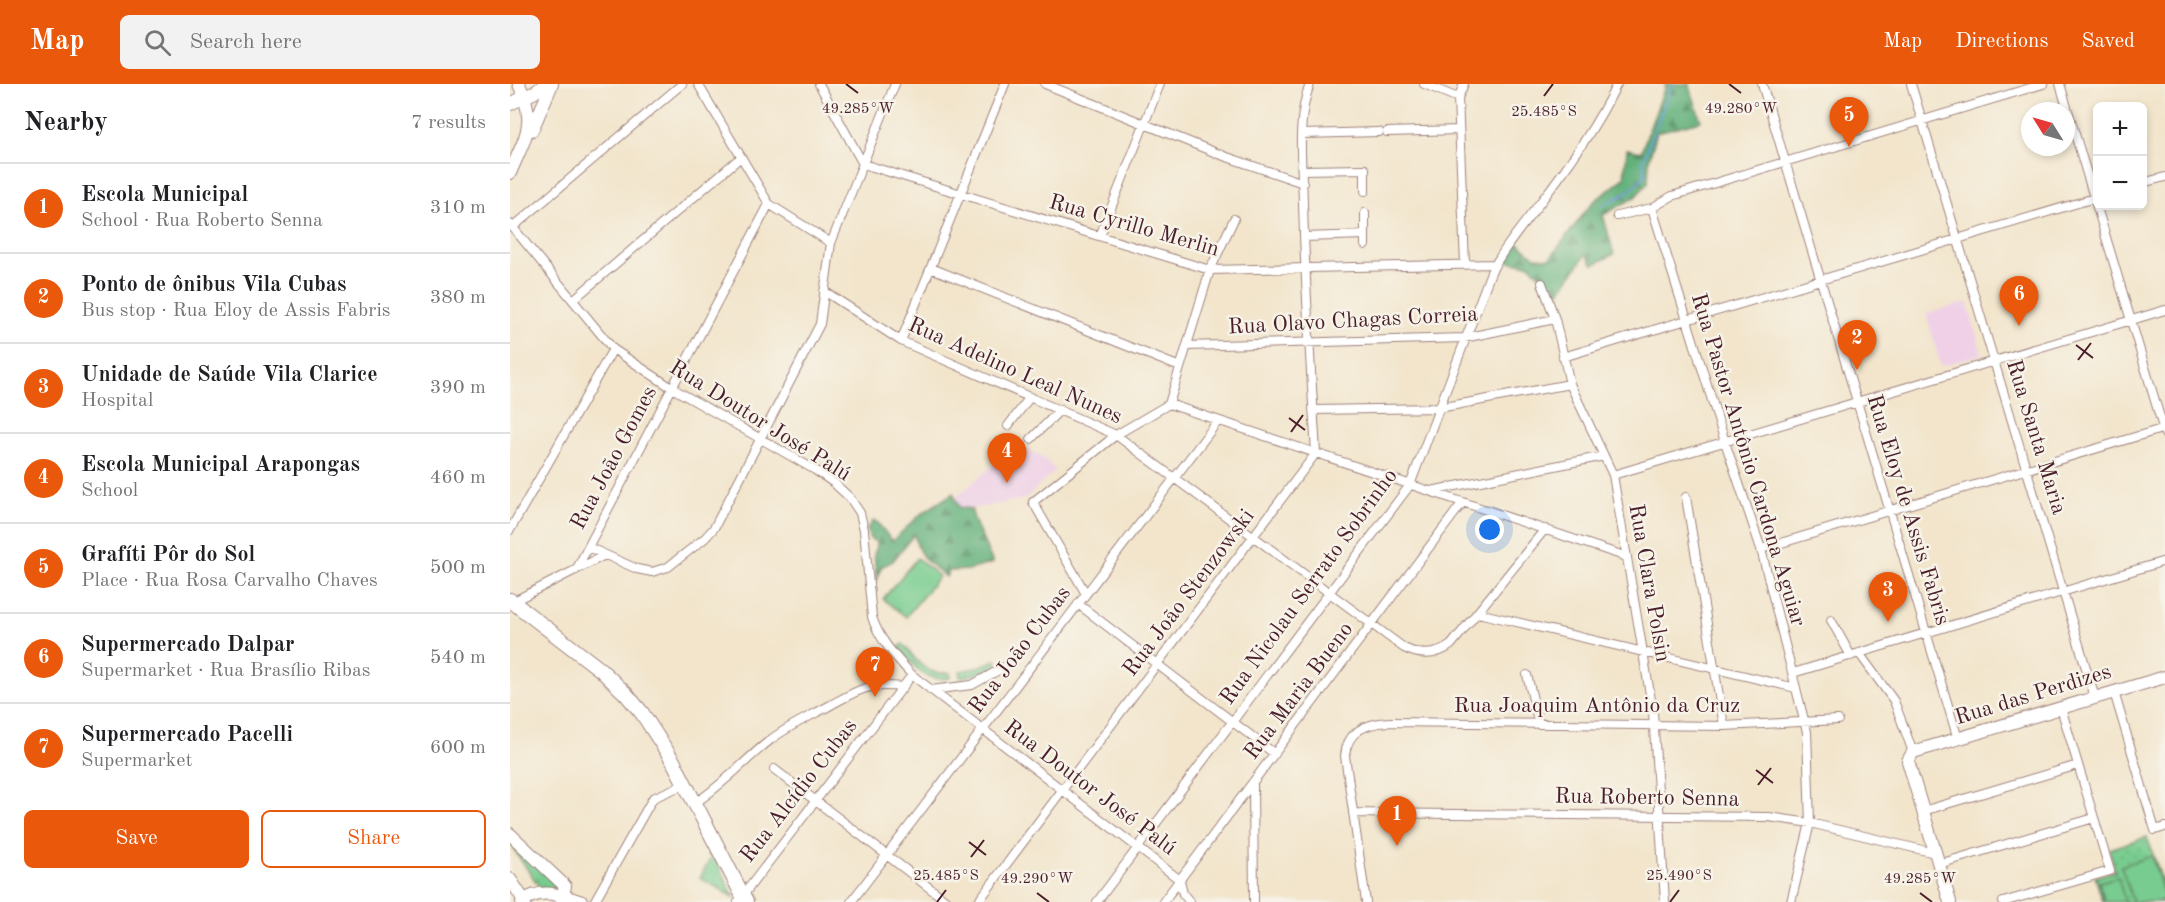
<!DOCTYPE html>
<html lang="en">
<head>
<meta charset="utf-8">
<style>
  body { margin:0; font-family:"Old Standard TT",serif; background:#f2f2f2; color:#202124 }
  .controls { position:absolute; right:18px; top:18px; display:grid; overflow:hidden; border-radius:9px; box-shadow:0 3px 9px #0003 }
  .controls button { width:54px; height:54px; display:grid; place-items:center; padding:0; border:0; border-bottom:2px solid #e0e0e0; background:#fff; color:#202124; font:30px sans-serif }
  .compass { position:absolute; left:1511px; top:18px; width:54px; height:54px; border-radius:50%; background:#fff; box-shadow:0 3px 9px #0003; rotate:307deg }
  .you { position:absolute; left:980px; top:446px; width:21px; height:21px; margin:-15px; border:4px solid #fff; border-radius:50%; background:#1a73e8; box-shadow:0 0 0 9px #1a73e833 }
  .badge { display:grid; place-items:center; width:39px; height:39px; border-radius:50%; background:#ea580c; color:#fff; font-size:20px; font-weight:700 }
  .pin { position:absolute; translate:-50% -50px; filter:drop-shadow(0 2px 3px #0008) }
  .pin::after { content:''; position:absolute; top:32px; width:21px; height:18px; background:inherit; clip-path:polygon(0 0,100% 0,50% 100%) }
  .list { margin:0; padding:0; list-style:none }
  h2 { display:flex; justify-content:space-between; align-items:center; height:78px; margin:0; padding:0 24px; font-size:26px }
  h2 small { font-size:20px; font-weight:400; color:#757577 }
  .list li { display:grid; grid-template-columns:39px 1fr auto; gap:18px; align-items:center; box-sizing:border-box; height:90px; padding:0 24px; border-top:2px solid #e0e0e0 }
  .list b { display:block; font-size:22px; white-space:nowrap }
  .list p { margin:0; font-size:20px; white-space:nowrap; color:#757577 }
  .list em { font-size:20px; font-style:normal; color:#757577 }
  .actions { display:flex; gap:12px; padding:18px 24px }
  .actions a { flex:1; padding:14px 0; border:2px solid #ea580c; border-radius:9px; text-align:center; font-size:21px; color:#ea580c }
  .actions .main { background:#ea580c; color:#fff }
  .icon { flex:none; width:33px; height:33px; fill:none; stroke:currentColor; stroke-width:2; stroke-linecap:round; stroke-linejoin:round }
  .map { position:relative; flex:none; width:1655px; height:818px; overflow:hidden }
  header { display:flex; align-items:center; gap:36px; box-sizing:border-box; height:84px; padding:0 30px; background:#ea580c; color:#fff }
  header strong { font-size:28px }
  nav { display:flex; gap:33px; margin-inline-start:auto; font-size:21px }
  .search { width:420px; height:54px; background:#f2f2f2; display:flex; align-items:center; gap:15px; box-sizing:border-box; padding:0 21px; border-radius:9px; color:#757577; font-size:22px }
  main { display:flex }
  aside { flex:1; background:#fff }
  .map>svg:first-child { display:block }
</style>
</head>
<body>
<header>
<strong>Map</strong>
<div class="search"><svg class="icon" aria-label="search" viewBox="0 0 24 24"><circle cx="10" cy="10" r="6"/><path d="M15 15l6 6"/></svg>Search here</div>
<nav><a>Map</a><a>Directions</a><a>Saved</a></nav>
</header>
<main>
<aside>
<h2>Nearby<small>7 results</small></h2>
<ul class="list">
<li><span class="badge">1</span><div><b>Escola Municipal</b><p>School · Rua Roberto Senna</p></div><em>310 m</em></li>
<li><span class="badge">2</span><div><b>Ponto de ônibus Vila Cubas</b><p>Bus stop · Rua Eloy de Assis Fabris</p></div><em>380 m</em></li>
<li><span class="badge">3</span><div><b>Unidade de Saúde Vila Clarice</b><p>Hospital</p></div><em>390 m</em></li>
<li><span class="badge">4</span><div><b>Escola Municipal Arapongas</b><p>School</p></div><em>460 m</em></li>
<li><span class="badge">5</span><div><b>Grafíti Pôr do Sol</b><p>Place · Rua Rosa Carvalho Chaves</p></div><em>500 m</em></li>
<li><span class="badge">6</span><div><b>Supermercado Dalpar</b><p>Supermarket · Rua Brasílio Ribas</p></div><em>540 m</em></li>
<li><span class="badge">7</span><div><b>Supermercado Pacelli</b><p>Supermarket</p></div><em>600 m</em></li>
</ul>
<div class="actions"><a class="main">Save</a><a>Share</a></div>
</aside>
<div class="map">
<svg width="1655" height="818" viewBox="0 0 1655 818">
  <defs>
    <pattern id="grass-tufts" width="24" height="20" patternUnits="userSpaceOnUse" patternTransform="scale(1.5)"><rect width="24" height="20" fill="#78cc8f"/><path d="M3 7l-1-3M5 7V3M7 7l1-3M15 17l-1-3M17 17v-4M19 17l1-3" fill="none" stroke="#69af7c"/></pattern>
    <pattern id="forest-firs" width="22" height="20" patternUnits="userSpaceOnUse" patternTransform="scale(1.5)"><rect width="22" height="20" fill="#62b07a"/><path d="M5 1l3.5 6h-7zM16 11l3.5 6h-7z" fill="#538f64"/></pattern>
    <pattern id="park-dots" width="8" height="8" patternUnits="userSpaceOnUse" patternTransform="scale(1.5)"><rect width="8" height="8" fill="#78cc8f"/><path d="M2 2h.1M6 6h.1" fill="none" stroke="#69af7c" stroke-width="1.8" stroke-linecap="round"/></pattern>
  </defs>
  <rect width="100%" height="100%" fill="#f7f3e8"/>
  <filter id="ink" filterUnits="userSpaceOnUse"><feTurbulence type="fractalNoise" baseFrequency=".0167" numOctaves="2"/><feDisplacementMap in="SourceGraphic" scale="12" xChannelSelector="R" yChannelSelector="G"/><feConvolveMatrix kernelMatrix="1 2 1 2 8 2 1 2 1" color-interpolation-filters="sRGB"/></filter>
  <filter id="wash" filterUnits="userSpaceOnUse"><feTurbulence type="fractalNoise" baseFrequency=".008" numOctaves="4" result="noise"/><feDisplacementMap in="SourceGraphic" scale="24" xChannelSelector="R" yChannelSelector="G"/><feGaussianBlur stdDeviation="1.35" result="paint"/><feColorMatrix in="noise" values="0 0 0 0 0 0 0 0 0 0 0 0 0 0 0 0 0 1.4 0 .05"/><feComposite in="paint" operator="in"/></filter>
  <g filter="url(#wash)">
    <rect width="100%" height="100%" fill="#f2e5cc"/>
    <path fill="#efd0e7" d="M1457,218L1472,270L1431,282L1416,230Z
      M509,360L535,375L545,386L515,415L461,425L449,423L446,413Z"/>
    <path fill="url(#grass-tufts)" stroke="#61765d" stroke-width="1.5" d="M393,560C410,579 412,590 440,589V594C413,599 404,582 389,563Z
      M486,576L488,581L466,590L450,593V587L465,584Z
      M203,770L224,813L190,794Z"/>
    <path fill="url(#forest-firs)" stroke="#566852" stroke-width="1.5" d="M1156,0H1179L1191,37L1147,48L1139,75L1138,99L1124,114L1093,131L1104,170L1083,181L1076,170L1050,208L1037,200L1020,181L996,177L1006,157L1025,173L1040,174L1082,119L1114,94L1117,65L1131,68Z
      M443,409L449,423L461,425L465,438L483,479L459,486L439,487L436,493C416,476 410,476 404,450L383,477L371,483L367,497L364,470L367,463L365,457L360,455L357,445L363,437L367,438L382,457L411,430Z"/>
    <path fill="url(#park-dots)" stroke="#61765d" stroke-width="1.5" d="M1637,753L1655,805V818H1593L1585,793L1605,787L1599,765Z
      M0,756L52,806L31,805L0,760Z"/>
    <path fill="#78cc8f" stroke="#61765d" stroke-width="1.5" d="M407,474L429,492L396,533L373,515Z
      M1642,772L1655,815L1647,818H1623L1611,782Z
      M1608,793L1615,818H1595L1589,798Z"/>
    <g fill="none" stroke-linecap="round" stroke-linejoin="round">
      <path stroke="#6e9cd6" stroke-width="2" d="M1092,122L1117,109L1135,91L1133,77L1162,0"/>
    </g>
  </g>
  <g filter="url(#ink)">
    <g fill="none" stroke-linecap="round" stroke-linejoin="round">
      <g stroke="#9e827c" stroke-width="10">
        <path id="street" d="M188,0L259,120L321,159
          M309,0L353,80L700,186L985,180
          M535,0L714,72L793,99
          M914,0L948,14
          M954,0L948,14L955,180
          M1252,0L1448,655
          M1401,0L1585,614
          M1550,0L1655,350
          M877,48L949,46
          M792,50L869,48
          M792,86L855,85V107
          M1632,99L1655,93
          M1142,124L1215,358L1251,465L1297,648L1300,739L1281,818
          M855,129V161
          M1107,132L1142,124L1162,112L1533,0
          M0,140L103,265L162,304L305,386L324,399L340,414L350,429L354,446L362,533C369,556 386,573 402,591L670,796L673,810L680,818
          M3,143L172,0
          M590,152L650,0
          M794,153L855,151
          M421,184L670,283
          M1032,199L1045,235L1060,300L1103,391L1143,628L1155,818
          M314,207L391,257L606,351L894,564C910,572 926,572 941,561L1035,445
          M63,216L231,73
          M391,257L495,0
          M677,262L954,254L1045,235
          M1053,273L1588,113
          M659,320L1117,473
          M803,326L929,324L1060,300
          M498,342L520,313
          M521,355L550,326
          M1103,391L1655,226
          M921,407L1094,372
          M1176,413L1214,642
          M0,446L103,265
          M78,463L127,485L142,488L158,483L195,454L204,444L310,240L321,159L385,0
          M1251,465L1655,344
          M66,486L259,120
          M576,510L523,418L606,351L659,320L700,186L724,135
          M2,518L95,471
          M568,520L765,670
          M968,529L1286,604
          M1321,536L1341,572
          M1349,569L1384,617L1403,668
          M1283,589L1655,477
          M1017,591L1029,640
          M421,606L462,601L496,582
          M1604,608L1645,746L1655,743
          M264,685L438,818
          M743,698L744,818
          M185,719C213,701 234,677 259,657C278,642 299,633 319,622C350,605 356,599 393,603
          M1413,727L1568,681
          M843,729L1259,733L1300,739L1425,769
          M1429,780L1584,734
          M84,818L143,714L175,700
          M228,818L402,591
          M341,818L708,337
          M468,818L806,369C801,285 795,202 793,118C792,79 786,37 800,0
          M587,818L900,401L981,188C994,163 1012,143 1029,120C1058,83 1086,43 1107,0
          M653,818L953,418
          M856,818L835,672C837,646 857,639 880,638L1214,642L1328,636
          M1493,818L1600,787L1551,624"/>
      </g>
      <g stroke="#9e827c" stroke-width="14">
        <path id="secondary" d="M0,20L25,8L35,0
          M22,46L42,0
          M0,89C16,51 27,40 9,0
          M0,750L55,802L52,818
          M0,795L15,818
          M12,818C30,803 52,811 72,818
          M1440,818L1398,677L1403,668L1655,593"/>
      </g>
      <g stroke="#9e827c" stroke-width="16">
        <path id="primary" d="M0,516L91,586L116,610L132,629L163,677L236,818"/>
      </g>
      <use href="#street" stroke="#fff" stroke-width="8"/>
      <use href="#secondary" stroke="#fff" stroke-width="12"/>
      <use href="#primary" stroke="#fff" stroke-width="14"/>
    </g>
  </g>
  <path fill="none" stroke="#4a1f2b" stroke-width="2" d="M336,0L348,9M1219,0L1231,9M1034,12L1043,0M1566,261L1583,274M1568,276L1581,259M779,334L795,346M781,348L793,331M1246,686L1263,699M1248,701L1261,684M459,758L476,771M461,773L474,756M527,809L539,818M1410,809L1422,818M427,818L436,806M1160,818L1169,806"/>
  <g text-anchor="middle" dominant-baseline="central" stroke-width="5" stroke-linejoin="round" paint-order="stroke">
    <g font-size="22" fill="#4a1f2b" stroke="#f7f3e8">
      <text transform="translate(624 142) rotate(16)">Rua Cyrillo Merlin</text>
      <text transform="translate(843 237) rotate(-3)">Rua Olavo Chagas Correia</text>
      <text transform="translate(505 287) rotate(24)">Rua Adelino Leal Nunes</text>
      <text transform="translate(250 337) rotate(32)">Rua Doutor José Palú</text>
      <text transform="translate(1526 353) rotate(73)">Rua Santa Maria</text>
      <text transform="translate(104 374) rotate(-62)">Rua João Gomes</text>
      <text transform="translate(1238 376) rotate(73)">Rua Pastor Antônio Cardona Aguiar</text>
      <text transform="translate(1398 426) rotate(73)">Rua Eloy de Assis Fabris</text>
      <text transform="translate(1139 499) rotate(80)">Rua Clara Polsin</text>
      <text transform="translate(799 503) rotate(-54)">Rua Nicolau Serrato Sobrinho</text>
      <text transform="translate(679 509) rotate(-53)">Rua João Stenzowski</text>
      <text transform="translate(510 566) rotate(-53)">Rua João Cubas</text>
      <text transform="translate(789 607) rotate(-53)">Rua Maria Bueno</text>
      <text transform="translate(1523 611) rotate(-17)">Rua das Perdizes</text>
      <text x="1087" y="622">Rua Joaquim Antônio da Cruz</text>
      <text transform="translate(580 704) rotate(37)">Rua Doutor José Palú</text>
      <text transform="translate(289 707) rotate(-52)">Rua Alcídio Cubas</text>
      <text transform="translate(1137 714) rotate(1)">Rua Roberto Senna</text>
    </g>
  </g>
  <g font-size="15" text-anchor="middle" fill="#4a1f2b" stroke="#f7f3e8" stroke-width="5" stroke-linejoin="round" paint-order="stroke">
    <text x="348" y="29">49.285°W</text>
    <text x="1231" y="29">49.280°W</text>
    <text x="1034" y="32">25.485°S</text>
    <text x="436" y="796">25.485°S</text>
    <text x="1169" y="796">25.490°S</text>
    <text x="527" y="799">49.290°W</text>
    <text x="1410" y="799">49.285°W</text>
  </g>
</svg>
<div class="controls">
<button>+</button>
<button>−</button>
</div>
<svg class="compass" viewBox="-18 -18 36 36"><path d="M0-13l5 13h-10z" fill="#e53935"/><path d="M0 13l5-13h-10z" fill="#757577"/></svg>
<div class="you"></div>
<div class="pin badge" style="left:887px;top:762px">1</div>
<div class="pin badge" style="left:1347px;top:286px">2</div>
<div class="pin badge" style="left:1378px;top:538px">3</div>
<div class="pin badge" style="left:497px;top:399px">4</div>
<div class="pin badge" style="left:1339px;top:63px">5</div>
<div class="pin badge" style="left:1509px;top:242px">6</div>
<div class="pin badge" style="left:365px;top:613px">7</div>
</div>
</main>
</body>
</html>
